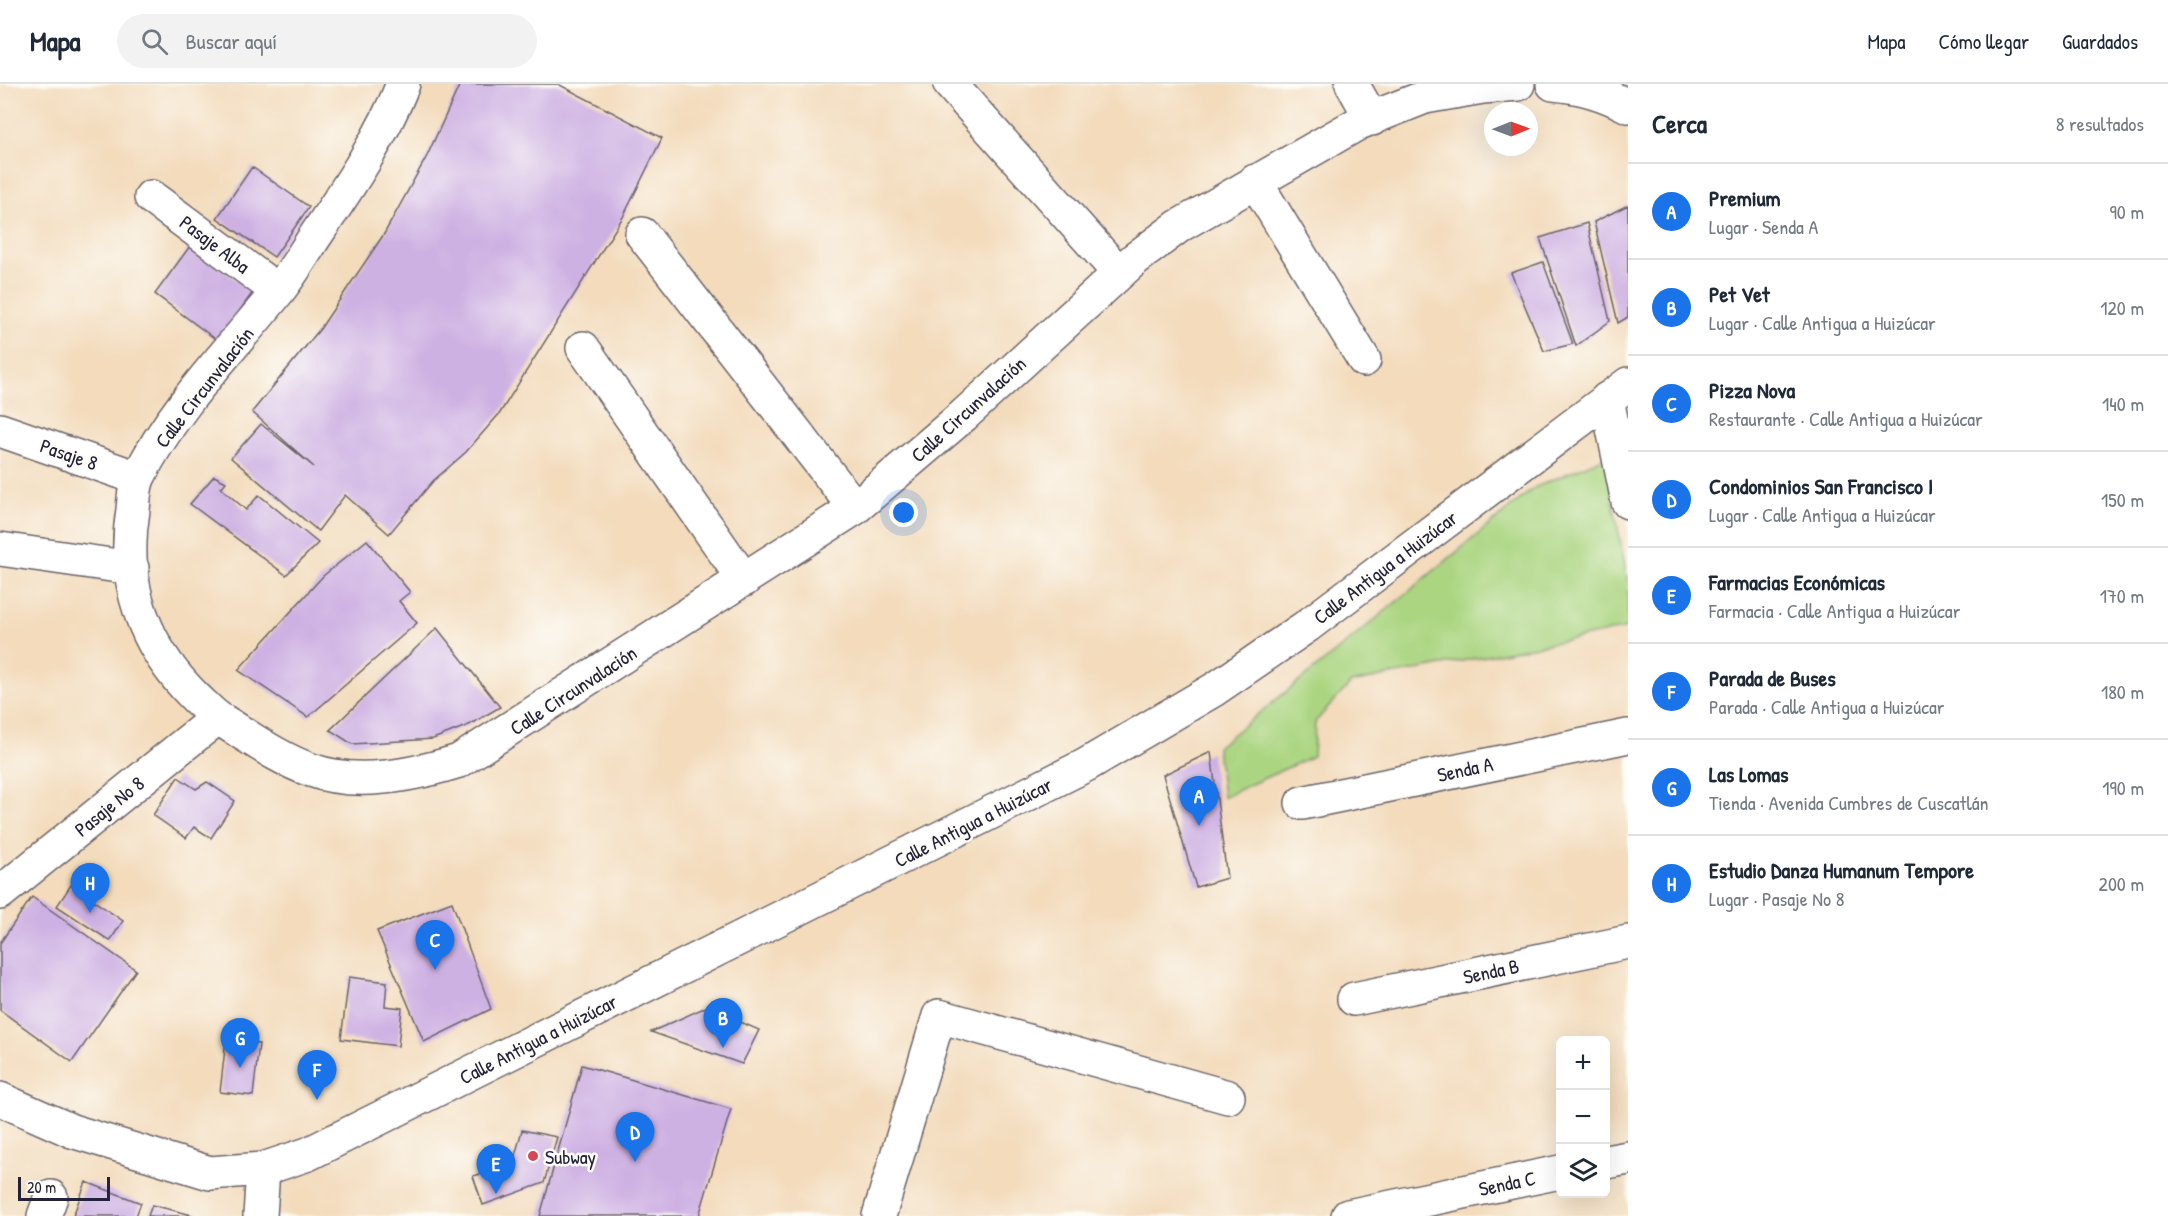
<!DOCTYPE html>
<html lang="es">
<head>
<meta charset="utf-8">
<style>
  body { margin:0; font-family:"Patrick Hand",sans-serif; background:#f2f2f3; color:#1f2937 }
  .controls { position:absolute; right:18px; bottom:18px; display:grid; overflow:hidden; border-radius:9px; box-shadow:0 6px 24px #0002 }
  .controls button { width:54px; height:54px; display:grid; place-items:center; padding:0; border:0; border-bottom:2px solid #e0e1e3; background:#fff; color:#1f2937; font:30px sans-serif }
  .compass { position:absolute; left:1484px; top:18px; width:54px; height:54px; border-radius:50%; background:#fff; box-shadow:0 6px 24px #0002; rotate:89deg }
  .scale { position:absolute; left:18px; bottom:15px; width:92px; box-sizing:border-box; padding-left:6px; border:3px solid #22223b; border-top:0; font-size:16px; line-height:21px; white-space:nowrap; color:#22223b; -webkit-text-stroke:4px #fdfcf7; paint-order:stroke }
  .you { position:absolute; left:904px; top:429px; width:21px; height:21px; margin:-15px; border:4px solid #fff; border-radius:50%; background:#1a73e8; box-shadow:0 0 0 9px #1a73e833 }
  .badge { display:grid; place-items:center; width:39px; height:39px; border-radius:50%; background:#1a73e8; color:#fff; font-size:20px; font-weight:700 }
  .pin { position:absolute; translate:-50% -50px; filter:drop-shadow(0 2px 3px #0008) }
  .pin::after { content:''; position:absolute; top:32px; width:21px; height:18px; background:inherit; clip-path:polygon(0 0,100% 0,50% 100%) }
  .list { margin:0; padding:0; list-style:none }
  h2 { display:flex; justify-content:space-between; align-items:center; height:78px; margin:0; padding:0 24px; font-size:26px }
  h2 small { font-size:20px; font-weight:400; color:#747a83 }
  .list li { display:grid; grid-template-columns:39px 1fr auto; gap:18px; align-items:center; box-sizing:border-box; height:96px; padding:0 24px; border-top:2px solid #e0e1e3 }
  .list b { display:block; font-size:22px; white-space:nowrap }
  .list p { margin:0; font-size:20px; white-space:nowrap; color:#747a83 }
  .list em { font-size:20px; font-style:normal; color:#747a83 }
  .icon { flex:none; width:33px; height:33px; fill:none; stroke:currentColor; stroke-width:2; stroke-linecap:round; stroke-linejoin:round }
  .map { position:relative; flex:none; width:1628px; height:1132px; overflow:hidden }
  header { display:flex; align-items:center; gap:36px; box-sizing:border-box; height:84px; padding:0 30px; background:#fff; border-bottom:2px solid #e0e1e3 }
  header strong { font-size:28px }
  nav { display:flex; gap:33px; margin-inline-start:auto; font-size:21px }
  .search { width:420px; height:54px; background:#f2f2f3; display:flex; align-items:center; gap:15px; box-sizing:border-box; padding:0 21px; border-radius:33px; color:#747a83; font-size:22px }
  main { display:flex }
  aside { flex:1; background:#fff }
  .map>svg:first-child { display:block }
</style>
</head>
<body>
<header>
<strong>Mapa</strong>
<div class="search"><svg class="icon" aria-label="search" viewBox="0 0 24 24"><circle cx="10" cy="10" r="6"/><path d="M15 15l6 6"/></svg>Buscar aquí</div>
<nav><a>Mapa</a><a>Cómo llegar</a><a>Guardados</a></nav>
</header>
<main>
<div class="map">
<svg width="1628" height="1132" viewBox="0 0 1628 1132">
  <rect width="100%" height="100%" fill="#fdfcf7"/>
  <filter id="ink" filterUnits="userSpaceOnUse"><feTurbulence type="fractalNoise" baseFrequency=".0167" numOctaves="2"/><feDisplacementMap in="SourceGraphic" scale="12" xChannelSelector="R" yChannelSelector="G"/><feConvolveMatrix kernelMatrix="1 2 1 2 8 2 1 2 1" color-interpolation-filters="sRGB"/></filter>
  <filter id="wash" filterUnits="userSpaceOnUse"><feTurbulence type="fractalNoise" baseFrequency=".008" numOctaves="4" result="noise"/><feDisplacementMap in="SourceGraphic" scale="24" xChannelSelector="R" yChannelSelector="G"/><feGaussianBlur stdDeviation="1.35" result="paint"/><feColorMatrix in="noise" values="0 0 0 0 0 0 0 0 0 0 0 0 0 0 0 0 0 1.4 0 .05"/><feComposite in="paint" operator="in"/></filter>
  <g filter="url(#wash)">
    <rect width="100%" height="100%" fill="#f3dbbc"/>
    <path fill="#abd581" stroke="#667c5e" stroke-width="1.5" d="M1605,373L1628,499V544L1351,599L1315,638L1313,672L1223,713L1217,663L1326,576L1534,404Z"/>
    <g id="blocks">
      <path fill="#ceb1e3" d="M460,0H558L662,54L623,133L500,329L466,368L433,397L389,450L345,411L318,447L231,374L261,340L314,383L252,328L320,245L384,150L427,72Z
        M252,83L309,123L274,173L217,134Z
        M1628,121V233L1618,239L1594,138Z
        M1587,139L1610,237L1576,262L1540,154Z
        M190,162L253,208L218,257L155,210Z
        M1543,178L1573,260L1544,267L1511,189Z
        M214,392L226,398L221,404L246,426L259,411L318,459L286,491L190,420Z
        M367,456L410,508L399,517L417,539L308,633L238,586L323,492Z
        M437,544L500,623L469,641L433,655L352,660L330,646Z
        M1211,668L1227,794L1196,803L1163,691Z
        M178,693L196,705L207,698L235,717L211,754L194,743L186,754L153,731Z
        M71,801L123,837L110,857L57,822Z
        M32,813L136,886L72,978L0,926V859Z
        M452,818L491,925L424,958L377,847Z
        M349,893L387,898L385,922L402,924L398,962L341,955Z
        M706,923L759,946L742,980L651,948Z
        M226,956L259,960L253,1012L220,1008Z
        M582,981L731,1025L699,1132H540Z
        M522,1046L557,1053L544,1099L483,1121L473,1092L506,1083L510,1091Z
        M86,1098L141,1119L136,1132H73Z
        M152,1121L192,1131L191,1132H148Z"/>
    </g>
  </g>
  <g filter="url(#ink)">
    <use href="#blocks" fill-opacity="0" stroke="#6b6368" stroke-width="1.5"/>
    <g fill="none" stroke-linecap="round" stroke-linejoin="round">
      <g stroke="#6b6368" stroke-width="36">
        <path id="minor" d="M403,0C382,53 350,101 318,148C304,169 291,192 275,211C228,269 172,325 139,392C134,402 134,416 133,426C121,499 144,563 196,614C205,622 213,632 223,637C251,654 279,675 311,686C357,703 414,691 459,677L855,424L964,331L1135,175L1179,142L1359,39L1425,13L1483,3L1518,0
          M950,0L1119,189
          M1352,0L1372,35
          M1553,0C1581,2 1604,9 1628,22
          M1255,97L1364,276
          M151,113L278,207
          M642,150L855,424
          M583,264L744,496
          M1607,315L1628,418
          M0,346L138,394
          M0,465L132,484
          M1302,719L1628,652
          M0,809L217,634
          M1354,915L1628,858
          M1606,1078L1628,1074
          M44,1132L51,1113
          M260,1132L263,1085
          M879,1132L939,932L1228,1013
          M1348,1132L1560,1088"/>
      </g>
      <g stroke="#6b6368" stroke-width="36">
        <path id="major" d="M0,1015L72,1047L210,1089L263,1085L308,1070L1086,681L1215,605L1307,542L1628,300"/>
      </g>
      <use href="#minor" stroke="#fff" stroke-width="33"/>
      <use href="#major" stroke="#fff" stroke-width="33"/>
    </g>
  </g>
  <circle fill="#d1495b" stroke="#fdfcf7" stroke-width="2" cx="533" cy="1072" r="6"/>
  <g text-anchor="middle" dominant-baseline="central" stroke-width="5" stroke-linejoin="round" paint-order="stroke">
    <g font-size="20" fill="#22223b" stroke="#fdfcf7">
      <text transform="translate(215 160) rotate(37)">Pasaje Alba</text>
      <text transform="translate(204 303) rotate(-52)">Calle Circunvalación</text>
      <text transform="translate(968 325) rotate(-42)">Calle Circunvalación</text>
      <text transform="translate(69 370) rotate(19)">Pasaje 8</text>
      <text transform="translate(1385 483) rotate(-37)">Calle Antigua a Huizúcar</text>
      <text transform="translate(573 606) rotate(-33)">Calle Circunvalación</text>
      <text transform="translate(1465 685) rotate(-12)">Senda A</text>
      <text transform="translate(109 722) rotate(-39)">Pasaje No 8</text>
      <text transform="translate(973 738) rotate(-27)">Calle Antigua a Huizúcar</text>
      <text transform="translate(1491 887) rotate(-12)">Senda B</text>
      <text transform="translate(538 955) rotate(-27)">Calle Antigua a Huizúcar</text>
      <text transform="translate(1507 1099) rotate(-12)">Senda C</text>
    </g>
    <g font-size="20" fill="#22223b" stroke="#fdfcf7" text-anchor="start">
      <text x="545" y="1072">Subway</text>
    </g>
  </g>
</svg>
<div class="controls">
<button>+</button>
<button>−</button>
<button><svg class="icon" aria-label="layers" viewBox="0 0 24 24"><path d="M12 4l9 5-9 5-9-5zM3 14l9 5 9-5"/></svg></button>
</div>
<svg class="compass" viewBox="-18 -18 36 36"><path d="M0-13l5 13h-10z" fill="#e53935"/><path d="M0 13l5-13h-10z" fill="#747a83"/></svg>
<div class="scale">20 m</div>
<div class="you"></div>
<div class="pin badge" style="left:1199px;top:742px">A</div>
<div class="pin badge" style="left:723px;top:964px">B</div>
<div class="pin badge" style="left:435px;top:886px">C</div>
<div class="pin badge" style="left:635px;top:1078px">D</div>
<div class="pin badge" style="left:496px;top:1110px">E</div>
<div class="pin badge" style="left:317px;top:1016px">F</div>
<div class="pin badge" style="left:240px;top:984px">G</div>
<div class="pin badge" style="left:90px;top:829px">H</div>
</div>
<aside>
<h2>Cerca<small>8 resultados</small></h2>
<ul class="list">
<li><span class="badge">A</span><div><b>Premium</b><p>Lugar · Senda A</p></div><em>90 m</em></li>
<li><span class="badge">B</span><div><b>Pet Vet</b><p>Lugar · Calle Antigua a Huizúcar</p></div><em>120 m</em></li>
<li><span class="badge">C</span><div><b>Pizza Nova</b><p>Restaurante · Calle Antigua a Huizúcar</p></div><em>140 m</em></li>
<li><span class="badge">D</span><div><b>Condominios San Francisco I</b><p>Lugar · Calle Antigua a Huizúcar</p></div><em>150 m</em></li>
<li><span class="badge">E</span><div><b>Farmacias Económicas</b><p>Farmacia · Calle Antigua a Huizúcar</p></div><em>170 m</em></li>
<li><span class="badge">F</span><div><b>Parada de Buses</b><p>Parada · Calle Antigua a Huizúcar</p></div><em>180 m</em></li>
<li><span class="badge">G</span><div><b>Las Lomas</b><p>Tienda · Avenida Cumbres de Cuscatlán</p></div><em>190 m</em></li>
<li><span class="badge">H</span><div><b>Estudio Danza Humanum Tempore</b><p>Lugar · Pasaje No 8</p></div><em>200 m</em></li>
</ul>
</aside>
</main>
</body>
</html>
